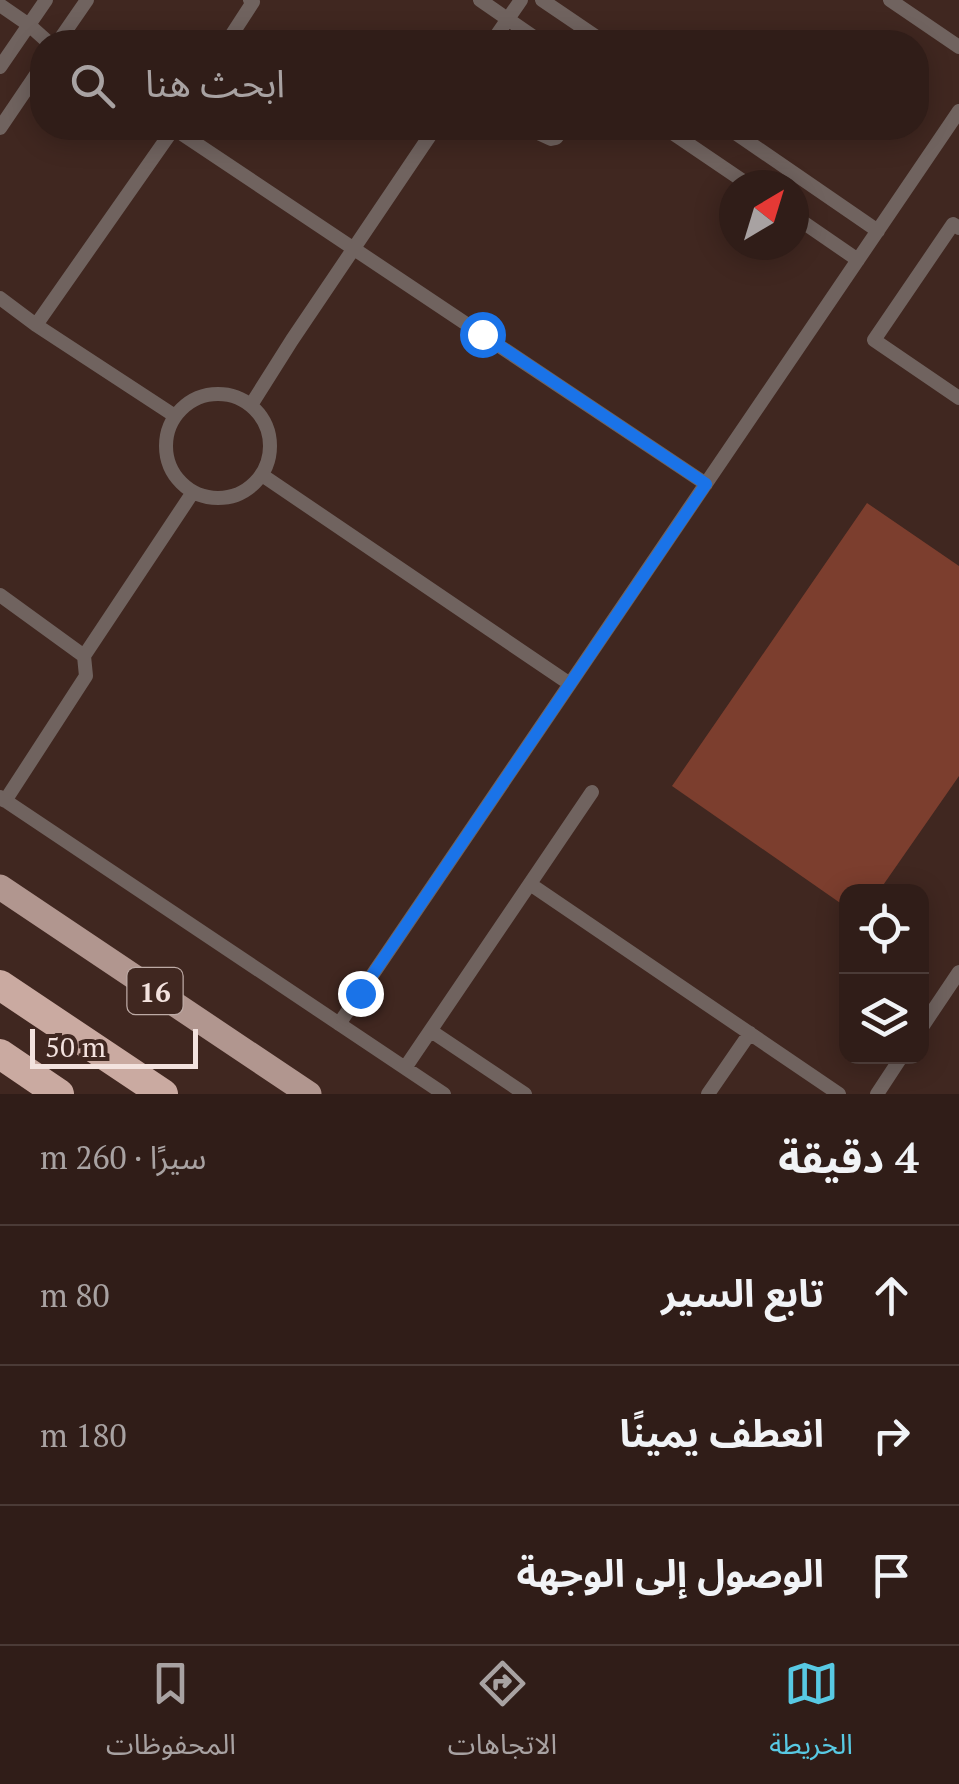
<!DOCTYPE html>
<html lang="ar">
<head>
<meta charset="utf-8">
<style>
  body { margin:0; font-family:"PT Serif","Noto Sans Arabic",serif; background:#382621; color:#f1f3f6; direction:rtl }
  .controls { position:absolute; right:30px; bottom:30px; display:grid; overflow:hidden; border-radius:20px; box-shadow:0 5px 25px #0003 }
  .controls button { width:90px; height:90px; display:grid; place-items:center; padding:0; border:0; border-bottom:2px solid #4b3b37; background:#301d18; color:#f1f3f6; font:50px sans-serif }
  .compass { position:absolute; left:719px; top:170px; width:90px; height:90px; border-radius:50%; background:#301d18; box-shadow:0 5px 25px #0003; rotate:38deg }
  .scale { position:absolute; left:30px; bottom:25px; width:168px; box-sizing:border-box; padding-left:10px; border:5px solid #f3e2de; border-top:0; font-size:28px; line-height:35px; white-space:nowrap; color:#f3e2de; -webkit-text-stroke:8px #402720; paint-order:stroke }
  .stop { position:absolute; width:30px; height:30px; margin:-22px; border:8px solid #1a73e8; border-radius:50%; background:#fff }
  .stop.end { background:#1a73e8; border-color:#fff; box-shadow:0 2px 10px #0008 }
  .list { margin:0; padding:0; list-style:none }
  h2 { display:flex; justify-content:space-between; align-items:center; height:130px; margin:0; padding:0 40px; font-size:42px }
  h2 small { font-size:32px; font-weight:400; color:#a8a2a2 }
  .list li { display:grid; grid-template-columns:65px 1fr auto; gap:30px; align-items:center; box-sizing:border-box; height:140px; padding:0 40px; border-top:2px solid #4b3b37 }
  .list b { display:block; font-size:38px; white-space:nowrap }
  .list em { font-size:32px; font-style:normal; color:#a8a2a2 }
  .icon { flex:none; width:55px; height:55px; fill:none; stroke:currentColor; stroke-width:2; stroke-linecap:round; stroke-linejoin:round }
  .map { position:relative; flex:none; width:959px; height:1094px; overflow:hidden; direction:ltr }
  .search { position:absolute; background:#301d18; box-shadow:0 5px 25px #0003; left:30px; right:30px; top:30px; height:110px; display:flex; align-items:center; gap:25px; box-sizing:border-box; padding:0 35px; border-radius:40px; color:#a8a2a2; font-size:38px }
  .sheet { height:550px; background:#301d18 }
  nav { display:flex; justify-content:space-around; align-items:center; box-sizing:border-box; height:140px; border-top:2px solid #4b3b37; background:#301d18; font-size:28px; color:#a8a2a2 }
  nav a { display:grid; justify-items:center; gap:5px }
  nav .on { color:#58c9e3 }
  .map>svg:first-child { display:block }
</style>
</head>
<body>
<div class="map">
<svg width="959" height="1094" viewBox="0 0 959 1094">
  <rect width="100%" height="100%" fill="#402720"/>
  <path fill="#7c3e2e" d="M867,503L959,566V776L879,891L846,892V907L672,786Z"/>
  <g fill="none" stroke-linecap="round" stroke-linejoin="round">
    <path stroke="#70635f" stroke-width="14" d="M480,0L541,42
      M542,0L604,42
      M890,0L959,47
      M0,5L29,25L48,42
      M58,42L87,0
      M227,42L253,2L250,0
      M492,42L521,0
      M0,67L46,0
      M0,128L42,66
      M173,128L706,484
      M527,128L551,139L556,138L564,128
      M665,128L749,185
      M728,128L878,231
      M794,216L858,260
      M959,228L953,224L874,340L959,398
      M0,298L36,325L175,416
      M36,325L174,128
      M166 446a52 52 0 1 1 104 0a52 52 0 1 1-104 0Z
      M251,405L292,340L435,128
      M262,475L570,684
      M0,595L84,656
      M0,797L444,1094
      M5,801L86,676L84,656L193,492
      M530,884L839,1094
      M339,1024L959,111
      M922,1027L959,972
      M431,1031L525,1094
      M405,1068L592,792
      M708,1094L750,1033
      M877,1094L902,1056"/>
    <path stroke="#b1968f" stroke-width="25" d="M0,887L309,1094"/>
    <path stroke="#caaaa1" stroke-width="30" d="M0,985L163,1094
      M0,1054L59,1094"/>
  </g>
  <g fill="none" stroke-linecap="round" stroke-linejoin="round">
    <path stroke="#1a73e8" stroke-width="12" d="M360,993L706,484L482,334"/>
  </g>
  <g text-anchor="middle" dominant-baseline="central" stroke-width="9" stroke-linejoin="round" paint-order="stroke">
    <rect fill="#402720" stroke="#bdaaa5" stroke-width="2.5" x="127.5" y="968" width="55" height="46" rx="8"/>
    <g font-size="28" font-weight="bold" fill="#f3e2de">
      <text x="155" y="991">16</text>
    </g>
  </g>
</svg>
<div class="controls">
<button><svg class="icon" aria-label="locate" viewBox="0 0 24 24"><circle cx="12" cy="12" r="6"/><path d="M12 2v4M12 18v4M2 12h4M18 12h4"/></svg></button>
<button><svg class="icon" aria-label="layers" viewBox="0 0 24 24"><path d="M12 4l9 5-9 5-9-5zM3 14l9 5 9-5"/></svg></button>
</div>
<svg class="compass" viewBox="-18 -18 36 36"><path d="M0-13l5 13h-10z" fill="#e53935"/><path d="M0 13l5-13h-10z" fill="#a8a2a2"/></svg>
<div class="scale">50 m</div>
<div class="stop" style="left:482px;top:334px"></div>
<div class="stop end" style="left:360px;top:993px"></div>
<div class="search"><svg class="icon" aria-label="search" viewBox="0 0 24 24"><circle cx="10" cy="10" r="6"/><path d="M15 15l6 6"/></svg>ابحث هنا</div>
</div>
<section class="sheet">
<h2>4 دقيقة<small>سيرًا · 260 m</small></h2>
<ul class="list">
<li><svg class="icon" aria-label="ahead" viewBox="0 0 24 24"><path d="M12 20V5M6 11l6-6 6 6"/></svg><div><b>تابع السير</b></div><em>80 m</em></li>
<li><svg class="icon" aria-label="right" viewBox="0 0 24 24"><path d="M7 20v-9h11M14 6l5 5-5 5"/></svg><div><b>انعطف يمينًا</b></div><em>180 m</em></li>
<li><svg class="icon" aria-label="arrive" viewBox="0 0 24 24"><path d="M6 21V4h12l-3 4 3 4H6"/></svg><div><b>الوصول إلى الوجهة</b></div></li>
</ul>
</section>
<nav>
<a class="on"><svg class="icon" aria-label="map" viewBox="0 0 24 24"><path d="M3 6l6-2 6 2 6-2v14l-6 2-6-2-6 2zM9 4v14M15 6v14"/></svg>الخريطة</a>
<a><svg class="icon" aria-label="directions" viewBox="0 0 24 24"><path d="M12 3l9 9-9 9-9-9zM9 14v-3h6M13 9l2 2-2 2"/></svg>الاتجاهات</a>
<a><svg class="icon" aria-label="saved" viewBox="0 0 24 24"><path d="M7 4h10v16l-5-4-5 4z"/></svg>المحفوظات</a>
</nav>
</body>
</html>
